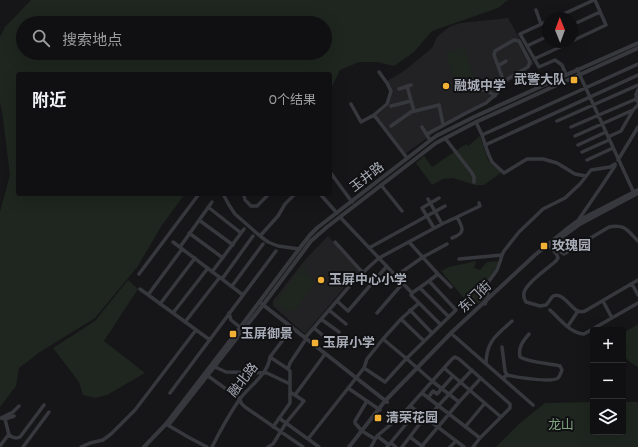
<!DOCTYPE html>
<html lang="zh">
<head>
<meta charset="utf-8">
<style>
  body { margin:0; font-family:"Varela Round","Noto Sans SC",sans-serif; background:#1e1e20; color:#f1f3f6 }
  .controls { position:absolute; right:12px; bottom:12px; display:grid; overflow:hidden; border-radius:4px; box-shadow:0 4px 16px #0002 }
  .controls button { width:36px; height:36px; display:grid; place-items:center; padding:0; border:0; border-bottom:1px solid #303032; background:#101012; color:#f1f3f6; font:20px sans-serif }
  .compass { position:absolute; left:542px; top:12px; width:36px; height:36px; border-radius:50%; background:#101012; box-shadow:0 4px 16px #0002; rotate:359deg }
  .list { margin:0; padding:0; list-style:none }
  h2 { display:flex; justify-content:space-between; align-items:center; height:52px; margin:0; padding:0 16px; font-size:17px }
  h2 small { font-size:13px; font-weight:400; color:#9c9d9f }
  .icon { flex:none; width:22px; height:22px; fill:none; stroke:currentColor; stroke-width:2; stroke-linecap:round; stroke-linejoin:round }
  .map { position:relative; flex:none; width:638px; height:447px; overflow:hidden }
  .search { position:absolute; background:#101012; box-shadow:0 4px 16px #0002; left:16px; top:16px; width:316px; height:44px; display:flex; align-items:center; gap:10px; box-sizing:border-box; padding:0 14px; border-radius:22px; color:#9c9d9f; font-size:15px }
  .panel { position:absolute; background:#101012; box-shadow:0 4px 16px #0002; left:16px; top:72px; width:316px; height:124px; border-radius:4px }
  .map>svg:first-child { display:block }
</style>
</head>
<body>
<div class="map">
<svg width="638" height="447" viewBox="0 0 638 447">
  <rect width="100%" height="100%" fill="#161618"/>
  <path fill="#222225" d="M508,18L534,64L504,85L497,96L481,107L434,133L405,154L376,116L387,107L391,97L387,81L404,71L432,48L437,37L449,27L461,23Z
    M328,236L360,271L343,289L305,334L273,306V301L304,261Z"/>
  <path fill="#1e261f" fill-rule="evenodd" d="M31,0H508L498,8L432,31L414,52L394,66L377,62H359L340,70L330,91V74H18V194H185L162,225L138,266L95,318L40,352L19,368L16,386L0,407V212L10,175L2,111L0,102V37L5,27ZM23,23H325V53H23Z
    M465,47L474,78L455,84L446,53Z
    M480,136L488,160L492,165L502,172L484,185H475L453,178L443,179L432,185L416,163L424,156L432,167L466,144L468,146Z
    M476,261L474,268L480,270L487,262L500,261C493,272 486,285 486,298L472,308L441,271L449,267Z
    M305,264L307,266L302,273C309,273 313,277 315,283L295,310C288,312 282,311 279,303L276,307L274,305Z
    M128,280L138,289L104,341L145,373L107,395L95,398L83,395L79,382L53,348L95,321Z
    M638,324V367L630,362L623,355V333Z
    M593,402V432H623V402H638V447H496L520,423L545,403Z"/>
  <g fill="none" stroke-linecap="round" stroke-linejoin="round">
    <path stroke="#37383d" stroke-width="3.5" d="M536,10L541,24
      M555,18L594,0
      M548,21L520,34L539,67L555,60L562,65L566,75
      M572,25L600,12
      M572,41L606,25L595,0
      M527,46L548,36
      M534,59L571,42
      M498,66L506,61
      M577,69L634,193
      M407,86L414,111
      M495,86L497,93
      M399,89L411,85
      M483,90L488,91L495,96
      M638,90L636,95L637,101L638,102
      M351,104L361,122L374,115L387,104L391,91L387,83L379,72
      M391,106L411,101
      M374,115L407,158
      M557,121L638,85
      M476,122L482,135L488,153L492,162L504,173L527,159H543L557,163L575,174L586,176
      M391,126L411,112L439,105L443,124
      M422,127L430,140
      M571,127L636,99
      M427,134L466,113L486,103L496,94L502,84L506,80L528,67L530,62L519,41L514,40L495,51L494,55L504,82
      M482,135L638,64
      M575,136L633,110
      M608,137L621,131L633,110L638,105
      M445,138L472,173L474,177V182
      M485,145L638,75
      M578,145L606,132
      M582,152L609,140
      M587,160L613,148
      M618,160L638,127
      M330,172L352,202
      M381,185L402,211
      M223,194L229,205L235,214L260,236L268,242L278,246L299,249
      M245,194L244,195L245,200L251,206H257L269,194
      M320,194L337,213
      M428,199L442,224
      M208,207L241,233
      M340,217L412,293L429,281L456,310L405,360L385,382L364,368
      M457,217L480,206L479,203
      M199,220L233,245
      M577,222L603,184L615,166
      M434,228L422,208L439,198
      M189,233L223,258
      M260,236L278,216L285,204L295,194
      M173,242L243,295
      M335,242L363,273
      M409,242L438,274
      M552,242L558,250L564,254L609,227C625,224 627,230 638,241
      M548,244L557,255L558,258L556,261C548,268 530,280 525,290C523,294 524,299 526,302L540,306L546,305C548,303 550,300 552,297C560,290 570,306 576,310C579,312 582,312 585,311L638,280
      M180,247L212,202
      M369,248L445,206
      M459,259L502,255
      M212,272L244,229
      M139,274L199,194
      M396,276L423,257L447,244
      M222,279L253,236
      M429,281L438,274L451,287
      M632,284L638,295
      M232,286L263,244
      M420,288L449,317
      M140,289L210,340
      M412,293L411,295L441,325
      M148,295L182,249
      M337,301L348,311L387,266
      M603,301L612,318
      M160,304L195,258
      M485,304C490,294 487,294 487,284L497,270L500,262L502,255L504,251L519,232L543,209L565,198L580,184L591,170L610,167L615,164
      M329,310L346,324
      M410,310L432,333
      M550,310C560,319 570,333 584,334L638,303
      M173,313L208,268
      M229,313L231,320L241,328
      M377,313L403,283
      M321,319L339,332
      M401,319L424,341
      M185,322L220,277
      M568,326L578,311
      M314,328L331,342
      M453,335L533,405
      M305,338L353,282L370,266L379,258L442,224L457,217C463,228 466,233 452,238
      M383,339L407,359L432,381L459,402
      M502,347L505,371L507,375
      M270,357L288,369
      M486,364C486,341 497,335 512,321
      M215,367L226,372L267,373L290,384V403L273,427
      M444,368L501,417
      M208,376L240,399L241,403L245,407L303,447
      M503,378L507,375C515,377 552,383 558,378C560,376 561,372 562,370L560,366C548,363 531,363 520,357C518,347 523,341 529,334
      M290,384V371L288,369L290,363L306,339
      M348,388L380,410
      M170,393L276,251
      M422,393L480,438
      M295,395L325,354
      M428,398L433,391L437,394L453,376
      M367,401L355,421V423L362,431L375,439
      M410,406L464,447
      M1,418L5,419L9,435C13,438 16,439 20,437L44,405
      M1,418L13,412L19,406
      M279,418L319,447
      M5,419L14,416
      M427,419L438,406L472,370
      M166,424L188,437L207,447
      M465,427L485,403
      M377,436L389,445
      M410,437L423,447
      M308,439L364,368L367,359L383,339L401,319L419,303
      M391,443L396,447
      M0,446L9,434
      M422,446L459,402L481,378
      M23,447L49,412
      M81,447L90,443L103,440L111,434L135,410L196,330
      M212,447C220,431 229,415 239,400C249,386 268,375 270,357L292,328
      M268,447L273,444L286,423L304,401L290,392
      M371,447L377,436L402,415L444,368L452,359L455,357L459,359L510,404V408L480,438L473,447
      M387,447L417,411
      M402,447L425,417
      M450,447L456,441"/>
    <path stroke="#37383d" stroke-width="4" d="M554,243L580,224L638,193
      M262,304L387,402
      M170,423L263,305L311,241L327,227L436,143L476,122L638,48
      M144,447L166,424L239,329L299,249L310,235L317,228L436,136L474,117L566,75L638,43
      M349,447L385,401L452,332L535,255L568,228L576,222L638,190"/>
  </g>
  <g fill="#f2b134" stroke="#111113" stroke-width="1.5">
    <rect x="570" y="76" width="8" height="8" rx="2"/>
    <circle cx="446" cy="86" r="4"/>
    <rect x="540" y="242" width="8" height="8" rx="2"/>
    <circle cx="321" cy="280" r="4"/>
    <rect x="229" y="330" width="8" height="8" rx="2"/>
    <rect x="311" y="339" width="8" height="8" rx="2"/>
    <rect x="374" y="414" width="8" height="8" rx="2"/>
  </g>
  <g text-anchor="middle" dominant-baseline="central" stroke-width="4" stroke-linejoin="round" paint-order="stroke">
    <g font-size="13" font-weight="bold" fill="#a8adb8" stroke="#111113" text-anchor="start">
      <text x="566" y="80" text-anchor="end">武警大队</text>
      <text x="454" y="86">融城中学</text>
      <text x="552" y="246">玫瑰园</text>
      <text x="329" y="280">玉屏中心小学</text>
      <text x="241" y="334">玉屏御景</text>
      <text x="323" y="343">玉屏小学</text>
      <text x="386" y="418">清荣花园</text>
    </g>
    <g font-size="13" fill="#a8adb8" stroke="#111113">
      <text transform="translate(367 177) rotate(-38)">玉井路</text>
      <text transform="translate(475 297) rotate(-43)">东门街</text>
      <text transform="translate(243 380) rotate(-52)">融北路</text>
    </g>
    <g font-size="13" fill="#7fa381" stroke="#111113">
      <text x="561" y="425">龙山</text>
    </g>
  </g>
</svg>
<div class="controls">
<button>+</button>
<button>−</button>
<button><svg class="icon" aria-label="layers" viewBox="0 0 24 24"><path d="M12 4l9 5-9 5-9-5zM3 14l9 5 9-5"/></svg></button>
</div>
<svg class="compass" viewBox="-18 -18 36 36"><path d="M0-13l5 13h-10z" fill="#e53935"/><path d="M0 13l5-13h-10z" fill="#9c9d9f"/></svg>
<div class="search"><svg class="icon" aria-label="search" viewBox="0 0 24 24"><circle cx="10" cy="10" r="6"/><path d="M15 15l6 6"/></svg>搜索地点</div>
<section class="panel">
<h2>附近<small>0个结果</small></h2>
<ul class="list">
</ul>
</section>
</div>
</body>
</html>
